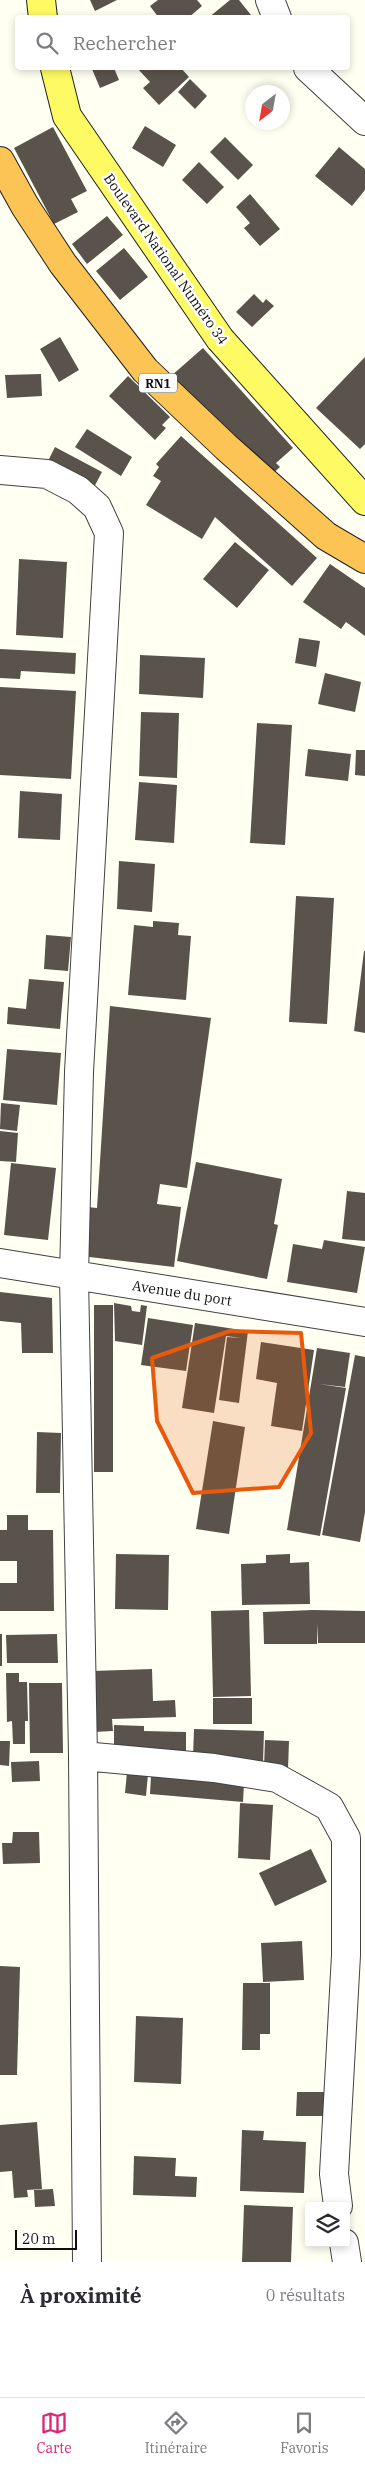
<!DOCTYPE html>
<html lang="fr">
<head>
<meta charset="utf-8">
<style>
  body { margin:0; font-family:"IBM Plex Serif",serif; background:#f2f2f3; color:#2b2b33 }
  .controls { position:absolute; right:15px; bottom:15px; display:grid; overflow:hidden; border-radius:5px; box-shadow:0 2px 8px #0003 }
  .controls button { width:45px; height:45px; display:grid; place-items:center; padding:0; border:0; border-bottom:1px solid #e1e1e2; background:#fff; color:#2b2b33; font:25px sans-serif }
  .compass { position:absolute; left:245px; top:85px; width:45px; height:45px; border-radius:50%; background:#fff; box-shadow:0 2px 8px #0003; rotate:211deg }
  .scale { position:absolute; left:15px; bottom:12px; width:62px; box-sizing:border-box; padding-left:5px; border:2px solid #0f0f0f; border-top:0; font-size:14px; line-height:18px; white-space:nowrap; color:#0f0f0f; -webkit-text-stroke:4px #fff; paint-order:stroke }
  .list { margin:0; padding:0; list-style:none }
  h2 { display:flex; justify-content:space-between; align-items:center; height:65px; margin:0; padding:0 20px; font-size:21px }
  h2 small { font-size:16px; font-weight:400; color:#7c7c81 }
  .icon { flex:none; width:28px; height:28px; fill:none; stroke:currentColor; stroke-width:2; stroke-linecap:round; stroke-linejoin:round }
  .map { position:relative; flex:none; width:365px; height:2262px; overflow:hidden }
  .search { position:absolute; background:#fff; box-shadow:0 2px 8px #0003; left:15px; right:15px; top:15px; height:55px; display:flex; align-items:center; gap:12px; box-sizing:border-box; padding:0 18px; border-radius:5px; color:#7c7c81; font-size:19px }
  .sheet { height:135px; background:#fff }
  nav { display:flex; justify-content:space-around; align-items:center; box-sizing:border-box; height:70px; border-top:1px solid #e1e1e2; background:#fff; font-size:14px; color:#7c7c81 }
  nav a { display:grid; justify-items:center; gap:2px }
  nav .on { color:#db2777 }
  .map>svg:first-child { display:block }
</style>
</head>
<body>
<div class="map">
<svg width="365" height="2262" viewBox="0 0 365 2262">
  <rect width="100%" height="100%" fill="#fffff2"/>
  <path fill="#59534b" d="M90,0H117L95,11Z
    M158,0H197L202,6L188,18H159L150,6Z
    M230,0H239L251,15L247,18H208Z
    M95,68H114L119,80L100,88L92,69Z
    M137,68H181L189,77L159,105L143,88L150,82Z
    M190,79L207,96L195,109L178,92Z
    M145,126L176,145L163,167L132,148Z
    M53,127L87,191L71,199L78,212L54,224L14,148Z
    M225,137L253,165L238,180L210,152Z
    M339,147L365,169V190L352,206L315,176Z
    M199,162L224,187L207,204L182,180Z
    M250,194L280,229L260,246L244,228L250,223L236,207Z
    M107,216L123,235L87,264L72,244Z
    M124,248L148,277L120,300L96,271Z
    M254,294L263,303L266,299L274,306L252,327L236,312Z
    M60,337L79,370L59,382L40,349Z
    M203,348L293,448L276,463L280,467L265,481L171,376Z
    M365,357V444L360,449L316,408Z
    M41,374L42,396L7,398L5,375Z
    M128,376L170,417L162,425L166,428L155,440L109,396Z
    M87,429L132,457L121,476L75,447Z
    M181,436L317,558L292,586L215,517L202,539L146,505L161,481L153,476L159,467L156,464Z
    M55,447L102,472L93,489L46,465Z
    M235,542L269,570L237,608L203,579Z
    M19,559L67,562L63,638L16,635Z
    M330,564L365,588V636L346,622L341,629L303,602Z
    M299,638L320,641L316,667L295,663Z
    M0,649L76,653L75,674L21,671L20,679L0,678Z
    M140,655L205,658L203,698L139,694Z
    M325,673L361,682L355,712L318,704Z
    M0,687L76,691L71,779L0,775Z
    M141,712L179,713L177,778L139,776Z
    M257,723L292,725L285,845L250,843Z
    M308,749L351,754L348,781L305,776Z
    M356,750H365V776L355,775Z
    M139,782L177,785L174,843L135,840Z
    M20,791L62,794L60,840L18,838Z
    M119,861L155,864L152,912L117,909Z
    M296,896L334,898L327,1024L289,1022Z
    M153,921L179,923L178,935L191,936L186,1000L128,995L134,925L153,927Z
    M46,935L71,937L68,971L44,969Z
    M364,951H365V1033L354,1031Z
    M29,979L64,982L60,1029L7,1024L8,1007L26,1009Z
    M110,1006L211,1018L187,1188L160,1184L157,1204L181,1207L174,1267L81,1256L87,1207L97,1208Z
    M7,1049L61,1053L57,1105L3,1100Z
    M1,1103L20,1105L17,1131L0,1129Z
    M0,1131L18,1133L16,1162L0,1161Z
    M196,1162L282,1179L274,1224L278,1225L267,1279L177,1261Z
    M11,1163L56,1168L48,1240L4,1235Z
    M347,1191L365,1193V1241L342,1239Z
    M324,1240L365,1247L357,1293L287,1282L293,1244L322,1249Z
    M0,1292L52,1298L53,1353H22L21,1323L0,1321Z
    M114,1303L131,1306L132,1311L140,1312L141,1305L147,1306L142,1345L115,1341Z
    M94,1305H113V1472H94Z
    M148,1318L193,1325L186,1371L141,1365Z
    M195,1323L248,1331L239,1403L219,1400L227,1337L241,1338L226,1336L214,1413L182,1408Z
    M261,1342L314,1350L302,1431L271,1426L277,1383L256,1379Z
    M317,1348L350,1353L345,1387L319,1384L346,1388L320,1536L287,1530Z
    M355,1355L365,1357V1512L360,1542L322,1535Z
    M213,1421L245,1427L229,1534L196,1529Z
    M37,1432L61,1433L60,1493H36Z
    M7,1515H28V1530H53L54,1611H0V1583H17V1561H0V1530H7Z
    M116,1554L169,1555L168,1610L115,1609Z
    M290,1554V1563L309,1562L310,1604L242,1605L241,1564L266,1563V1555Z
    M249,1610L251,1696L213,1697L211,1611Z
    M313,1610L365,1611V1643H318L317,1623V1644H264L263,1612Z
    M0,1634H2V1666H0Z
    M57,1634L58,1663H7L6,1635Z
    M152,1669L153,1701L175,1700L176,1717L112,1719L113,1731L94,1732L93,1671Z
    M6,1673H19V1682H27L28,1721H25V1744H13L12,1721L7,1722Z
    M29,1683H62L63,1753H30Z
    M213,1698H252V1724H213Z
    M114,1725L144,1726V1731L186,1732V1755L114,1754Z
    M194,1729L264,1731L263,1763L193,1757Z
    M265,1740L289,1741L288,1769L264,1767Z
    M0,1741H10L9,1766L0,1765Z
    M39,1761L40,1781L12,1782L11,1762Z
    M127,1772L148,1774L146,1796L125,1793Z
    M151,1776L244,1784L243,1802L150,1794Z
    M240,1803L273,1805L270,1860L238,1858Z
    M13,1832H39L40,1863L3,1864L2,1843H12Z
    M311,1849L327,1882L275,1906L259,1873Z
    M302,1941L304,1980L263,1982L261,1943Z
    M0,1966L20,1967L17,2075H0Z
    M243,1983H270V2034H260V2050H242Z
    M136,2016L183,2018L181,2084L134,2082Z
    M297,2092H325L324,2116H296Z
    M37,2122L42,2189L27,2190L28,2197L14,2198L12,2171L0,2172V2125Z
    M242,2130L264,2131L263,2140L306,2142L304,2193L240,2191Z
    M134,2156L176,2158L175,2176L197,2177L196,2197L133,2195Z
    M53,2189L55,2206L35,2207L34,2190Z
    M244,2205L293,2207L291,2262H242Z"/>
  <g fill="none" stroke-linecap="round" stroke-linejoin="round">
    <g stroke="#424242" stroke-width="30">
      <path id="minor" d="M270,0L277,18
        M308,68L365,121
        M0,470L47,474L78,490L97,507L109,533L79,1072L74,1276L83,1756L87,2262
        M0,1263L365,1322
        M83,1756L214,1768L277,1778L329,1807L346,1838V1955L334,2174L338,2206
        M344,2243L347,2262"/>
    </g>
    <g stroke="#202020" stroke-width="30">
      <path id="major" d="M41,0L43,18
        M55,68L67,116L220,339L365,501"/>
    </g>
    <g stroke="#202020" stroke-width="30">
      <path id="highway" d="M0,161L25,206L63,264L145,370L226,447L326,536L365,559"/>
    </g>
    <use href="#minor" stroke="#fff" stroke-width="28"/>
    <use href="#major" stroke="#fefa63" stroke-width="28"/>
    <use href="#highway" stroke="#fbc454" stroke-width="28"/>
  </g>
  <path fill="#e8590c" fill-opacity="0.2" stroke="#e8590c" stroke-width="4" stroke-linejoin="round" d="M230,1331L301,1333L311,1433L279,1487L193,1493L157,1421L152,1358Z"/>
  <g text-anchor="middle" dominant-baseline="central" stroke-width="5" stroke-linejoin="round" paint-order="stroke">
    <rect fill="#fff" stroke="#575757" stroke-width="1" x="139" y="373.5" width="38" height="19" rx="4"/>
    <g font-size="12" font-weight="bold" fill="#0f0f0f">
      <text x="158" y="383">RN1</text>
    </g>
    <g font-size="14" fill="#0f0f0f" stroke="#fff">
      <text transform="translate(166 259) rotate(55)">Boulevard National Numéro 34</text>
      <text transform="translate(182 1293) rotate(9)">Avenue du port</text>
    </g>
  </g>
</svg>
<div class="controls">
<button><svg class="icon" aria-label="layers" viewBox="0 0 24 24"><path d="M12 4l9 5-9 5-9-5zM3 14l9 5 9-5"/></svg></button>
</div>
<svg class="compass" viewBox="-18 -18 36 36"><path d="M0-13l5 13h-10z" fill="#e53935"/><path d="M0 13l5-13h-10z" fill="#7c7c81"/></svg>
<div class="scale">20 m</div>
<div class="search"><svg class="icon" aria-label="search" viewBox="0 0 24 24"><circle cx="10" cy="10" r="6"/><path d="M15 15l6 6"/></svg>Rechercher</div>
</div>
<section class="sheet">
<h2>À proximité<small>0 résultats</small></h2>
<ul class="list">
</ul>
</section>
<nav>
<a class="on"><svg class="icon" aria-label="map" viewBox="0 0 24 24"><path d="M3 6l6-2 6 2 6-2v14l-6 2-6-2-6 2zM9 4v14M15 6v14"/></svg>Carte</a>
<a><svg class="icon" aria-label="directions" viewBox="0 0 24 24"><path d="M12 3l9 9-9 9-9-9zM9 14v-3h6M13 9l2 2-2 2"/></svg>Itinéraire</a>
<a><svg class="icon" aria-label="saved" viewBox="0 0 24 24"><path d="M7 4h10v16l-5-4-5 4z"/></svg>Favoris</a>
</nav>
</body>
</html>
